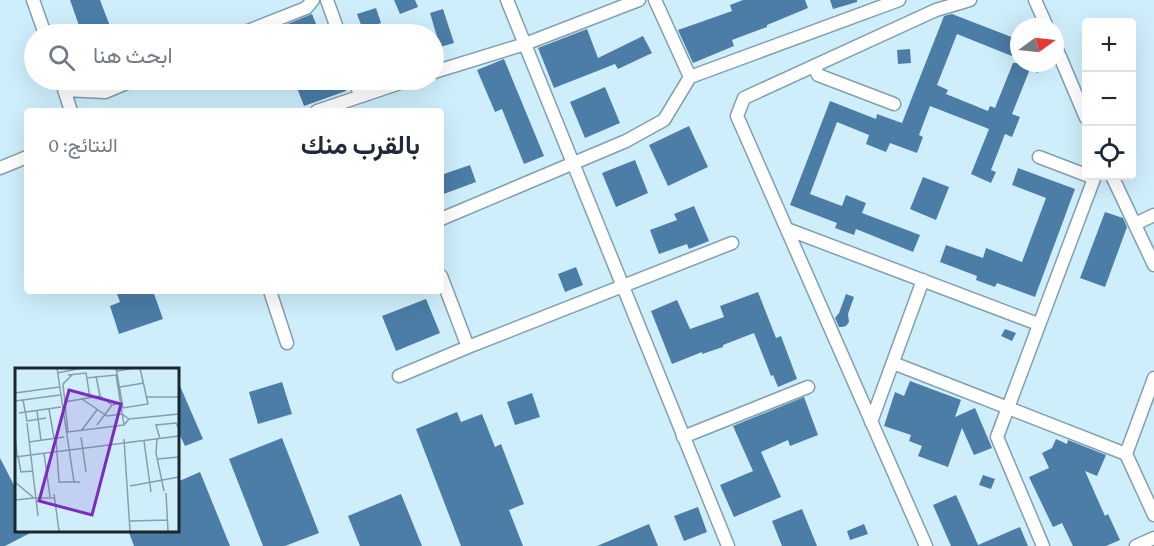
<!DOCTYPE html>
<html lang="ar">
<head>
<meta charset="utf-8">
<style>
  body { margin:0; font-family:"Crimson Pro",Vazirmatn,serif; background:#f2f2f3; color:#1f2937; direction:rtl }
  .controls { position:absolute; right:18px; top:18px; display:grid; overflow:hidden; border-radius:6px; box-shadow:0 6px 24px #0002 }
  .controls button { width:54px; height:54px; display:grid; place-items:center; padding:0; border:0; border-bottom:2px solid #e0e1e3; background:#fff; color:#1f2937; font:30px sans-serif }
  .compass { position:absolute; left:1010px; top:18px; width:54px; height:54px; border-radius:50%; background:#fff; box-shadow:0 6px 24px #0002; rotate:75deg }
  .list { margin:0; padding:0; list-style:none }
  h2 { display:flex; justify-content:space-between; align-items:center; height:78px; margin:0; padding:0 24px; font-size:26px }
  h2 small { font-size:20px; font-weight:400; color:#747a83 }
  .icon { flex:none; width:33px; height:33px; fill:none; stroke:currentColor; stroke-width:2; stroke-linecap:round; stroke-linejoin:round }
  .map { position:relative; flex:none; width:1154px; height:546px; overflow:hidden; direction:ltr }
  .search { position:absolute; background:#fff; box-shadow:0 6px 24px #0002; left:24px; top:24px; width:420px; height:66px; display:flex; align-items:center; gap:15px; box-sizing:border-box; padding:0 21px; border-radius:33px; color:#747a83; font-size:22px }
  .panel { position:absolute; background:#fff; box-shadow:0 6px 24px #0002; left:24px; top:108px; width:420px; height:186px; border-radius:6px; direction:rtl }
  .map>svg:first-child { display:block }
</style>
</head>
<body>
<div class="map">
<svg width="1154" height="546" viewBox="0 0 1154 546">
  <rect width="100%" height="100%" fill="#cfeefc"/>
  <path fill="#4b7da6" d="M70,0H100L113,34H82Z
    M394,0H415L418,7L400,14Z
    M743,0H805L808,8L767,25V27L732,40L734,46L693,63L678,30L732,11L730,5Z
    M830,0H857V2L833,9Z
    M376,8L381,23L363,30L357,14Z
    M443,9L454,43L440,47L430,13Z
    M312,14L320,34H269L268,32Z
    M952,14L1019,40V59L957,34L937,85L948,90L946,94L988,111L990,106L995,108L1013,63H1042L1038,73L1030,69L1012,114L1020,117L1012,137L1005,134L991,170L996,172L991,183L971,174L989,129L930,106L919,135L923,137L917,153L890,143L886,152L866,144L869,135L837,122L810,194L842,206L846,195L866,203L862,213L920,235L913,252L856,229L854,235L835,228L837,223L790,205L830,101L876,119L877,114L902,123L944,16Z
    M587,29L598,58L643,36L652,53L618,69L615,64L554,88L538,48Z
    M910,49L911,63L898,64L897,50Z
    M504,59L544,156L524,164L502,109L495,112L477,70Z
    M294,80H342L346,91L304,106Z
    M605,87L620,123L585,138L570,102Z
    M689,126L708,167L668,186L649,145Z
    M635,160L648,193L616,207L602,173Z
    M470,165L476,182L441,195V175Z
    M1018,168L1075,189L1035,297L997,283L995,287L976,280L977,276L940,262L946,245L983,258L986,248L1022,262L1046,198L1012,185Z
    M923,177L949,187L936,220L910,209Z
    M694,206L709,241L689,249L687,244L659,254L650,230L677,220L674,214Z
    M1105,212L1123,218L1127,227L1105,287L1080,278Z
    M576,267L583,285L565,292L558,274Z
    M116,291H153L163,319L119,334L110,306L120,302Z
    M758,292L776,338L781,336L797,379L778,387L773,375L771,376L754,333L723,345V347L702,354V352L672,364L651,311L677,300L690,329L724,317L720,306Z
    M846,294L854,297L848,314L849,322L846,326L842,327H839L835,318L839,313Z
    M426,299L440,333L396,351L382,316Z
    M1005,329L1016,333L1012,341L1001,336Z
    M177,379L203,439L185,446L177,429Z
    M910,381L961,400L955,417L975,408L992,448L974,455L962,428L948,467L918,456L922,446L909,441L911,435L884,426L895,392L904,396Z
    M282,382L292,414L258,424L249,392Z
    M532,393L540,417L515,425L507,402Z
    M804,397L818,435L790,446L788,440L761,452L781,497L734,517L720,485L753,471L733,426Z
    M457,412L461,422L482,414L495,447L501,444L524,504L509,510L523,546H461L416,429Z
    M282,438L319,533L285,546H263L229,459Z
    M1056,439L1067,444L1068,440L1106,455L1097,476L1085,471L1105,516L1108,514L1120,540L1106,546H1073L1062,523L1053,527L1029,477L1049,468L1042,453L1052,448Z
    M0,458L16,489V530H36L5,546H0Z
    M200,472L230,546H134L128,530H177V482Z
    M983,475L995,479L991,489L979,485Z
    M401,494L422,546H360L348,516Z
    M956,495L978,545L1020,527L1028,546H951L933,505Z
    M698,507L707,532L684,541L674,516Z
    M802,509L817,546H782L772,521Z
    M649,524L658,546H597Z
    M864,524L868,534L850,540L847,531Z"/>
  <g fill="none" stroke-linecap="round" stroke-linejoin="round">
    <g stroke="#82a0ac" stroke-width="15">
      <path id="minor" d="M33,0L45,34
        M327,0L339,34
        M507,0L728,546
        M655,0L690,77
        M1035,0L1047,27
        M240,34L306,8L313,0
        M1055,45L1086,118
        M814,66L818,75L894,104
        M434,72L525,44L639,0
        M61,80L71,111
        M355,80L360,95
        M65,90L105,92L134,80
        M317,111L409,80
        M1039,157L1094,178
        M0,168L27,157
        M1112,176L1154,265
        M441,219L626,141L664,120L690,77L899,0
        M1135,224L1154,215
        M787,229L1038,324
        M441,276L468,347
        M270,291L287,343
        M893,363L1126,454L1154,515
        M399,376L468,347L732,243
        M871,422L923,280
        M683,437L808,387
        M1126,454L1154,378
        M926,546L737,116L744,98L936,10L970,0
        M1043,546L997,437L1095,176
        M1136,546L1154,538"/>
    </g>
    <use href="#minor" stroke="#fff" stroke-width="12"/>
  </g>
  <g transform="translate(15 368)">
    <rect width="164" height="164" fill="#cfeefc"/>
    <path fill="none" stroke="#879ea9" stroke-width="1.5" d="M42,0L59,114M101,0L108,40L133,36L125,0M102,3L120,0M42,5L67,0M58,6L48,16L53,64L109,57L114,51M53,7L71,5L75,30M81,8L85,28M71,10L101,7L109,57M105,19L129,15M0,25L44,19M132,29H164M67,31L92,48L107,46L114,51L164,46M8,32L12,53L31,50M0,33L45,27M49,34L85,28L97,37M34,41L39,70M22,43L26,72M4,45L46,39M12,55L23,148M82,57L97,37L105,35M66,63L82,42M0,68L2,88M66,69L71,104M41,70L44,114H65M109,71L115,163M142,71L141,85L149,123M145,71L141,57L161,55L164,61M129,73L136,124M14,74L49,69M29,85L35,129M3,88L6,104L18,103M0,89L164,68M142,91L164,89M0,114L19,130H40M115,118L164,109M151,125L153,163M39,126L44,163M0,132L19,130M115,153L153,152"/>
    <path fill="#7b2cbf" fill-opacity="0.15" stroke="#7b2cbf" stroke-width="3" d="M54,22L106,36L77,147L24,133Z"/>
    <rect width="164" height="164" fill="none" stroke="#1b272c" stroke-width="3"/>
  </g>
</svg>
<div class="controls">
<button>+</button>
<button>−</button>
<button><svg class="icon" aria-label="locate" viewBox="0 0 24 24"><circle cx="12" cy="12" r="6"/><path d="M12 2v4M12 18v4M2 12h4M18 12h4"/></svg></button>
</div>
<svg class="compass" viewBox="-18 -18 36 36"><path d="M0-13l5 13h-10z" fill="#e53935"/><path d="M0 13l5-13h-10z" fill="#747a83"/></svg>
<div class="search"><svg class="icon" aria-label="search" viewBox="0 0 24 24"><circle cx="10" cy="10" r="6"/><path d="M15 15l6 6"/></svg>ابحث هنا</div>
<section class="panel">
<h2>بالقرب منك<small>النتائج: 0</small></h2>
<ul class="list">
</ul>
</section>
</div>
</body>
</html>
